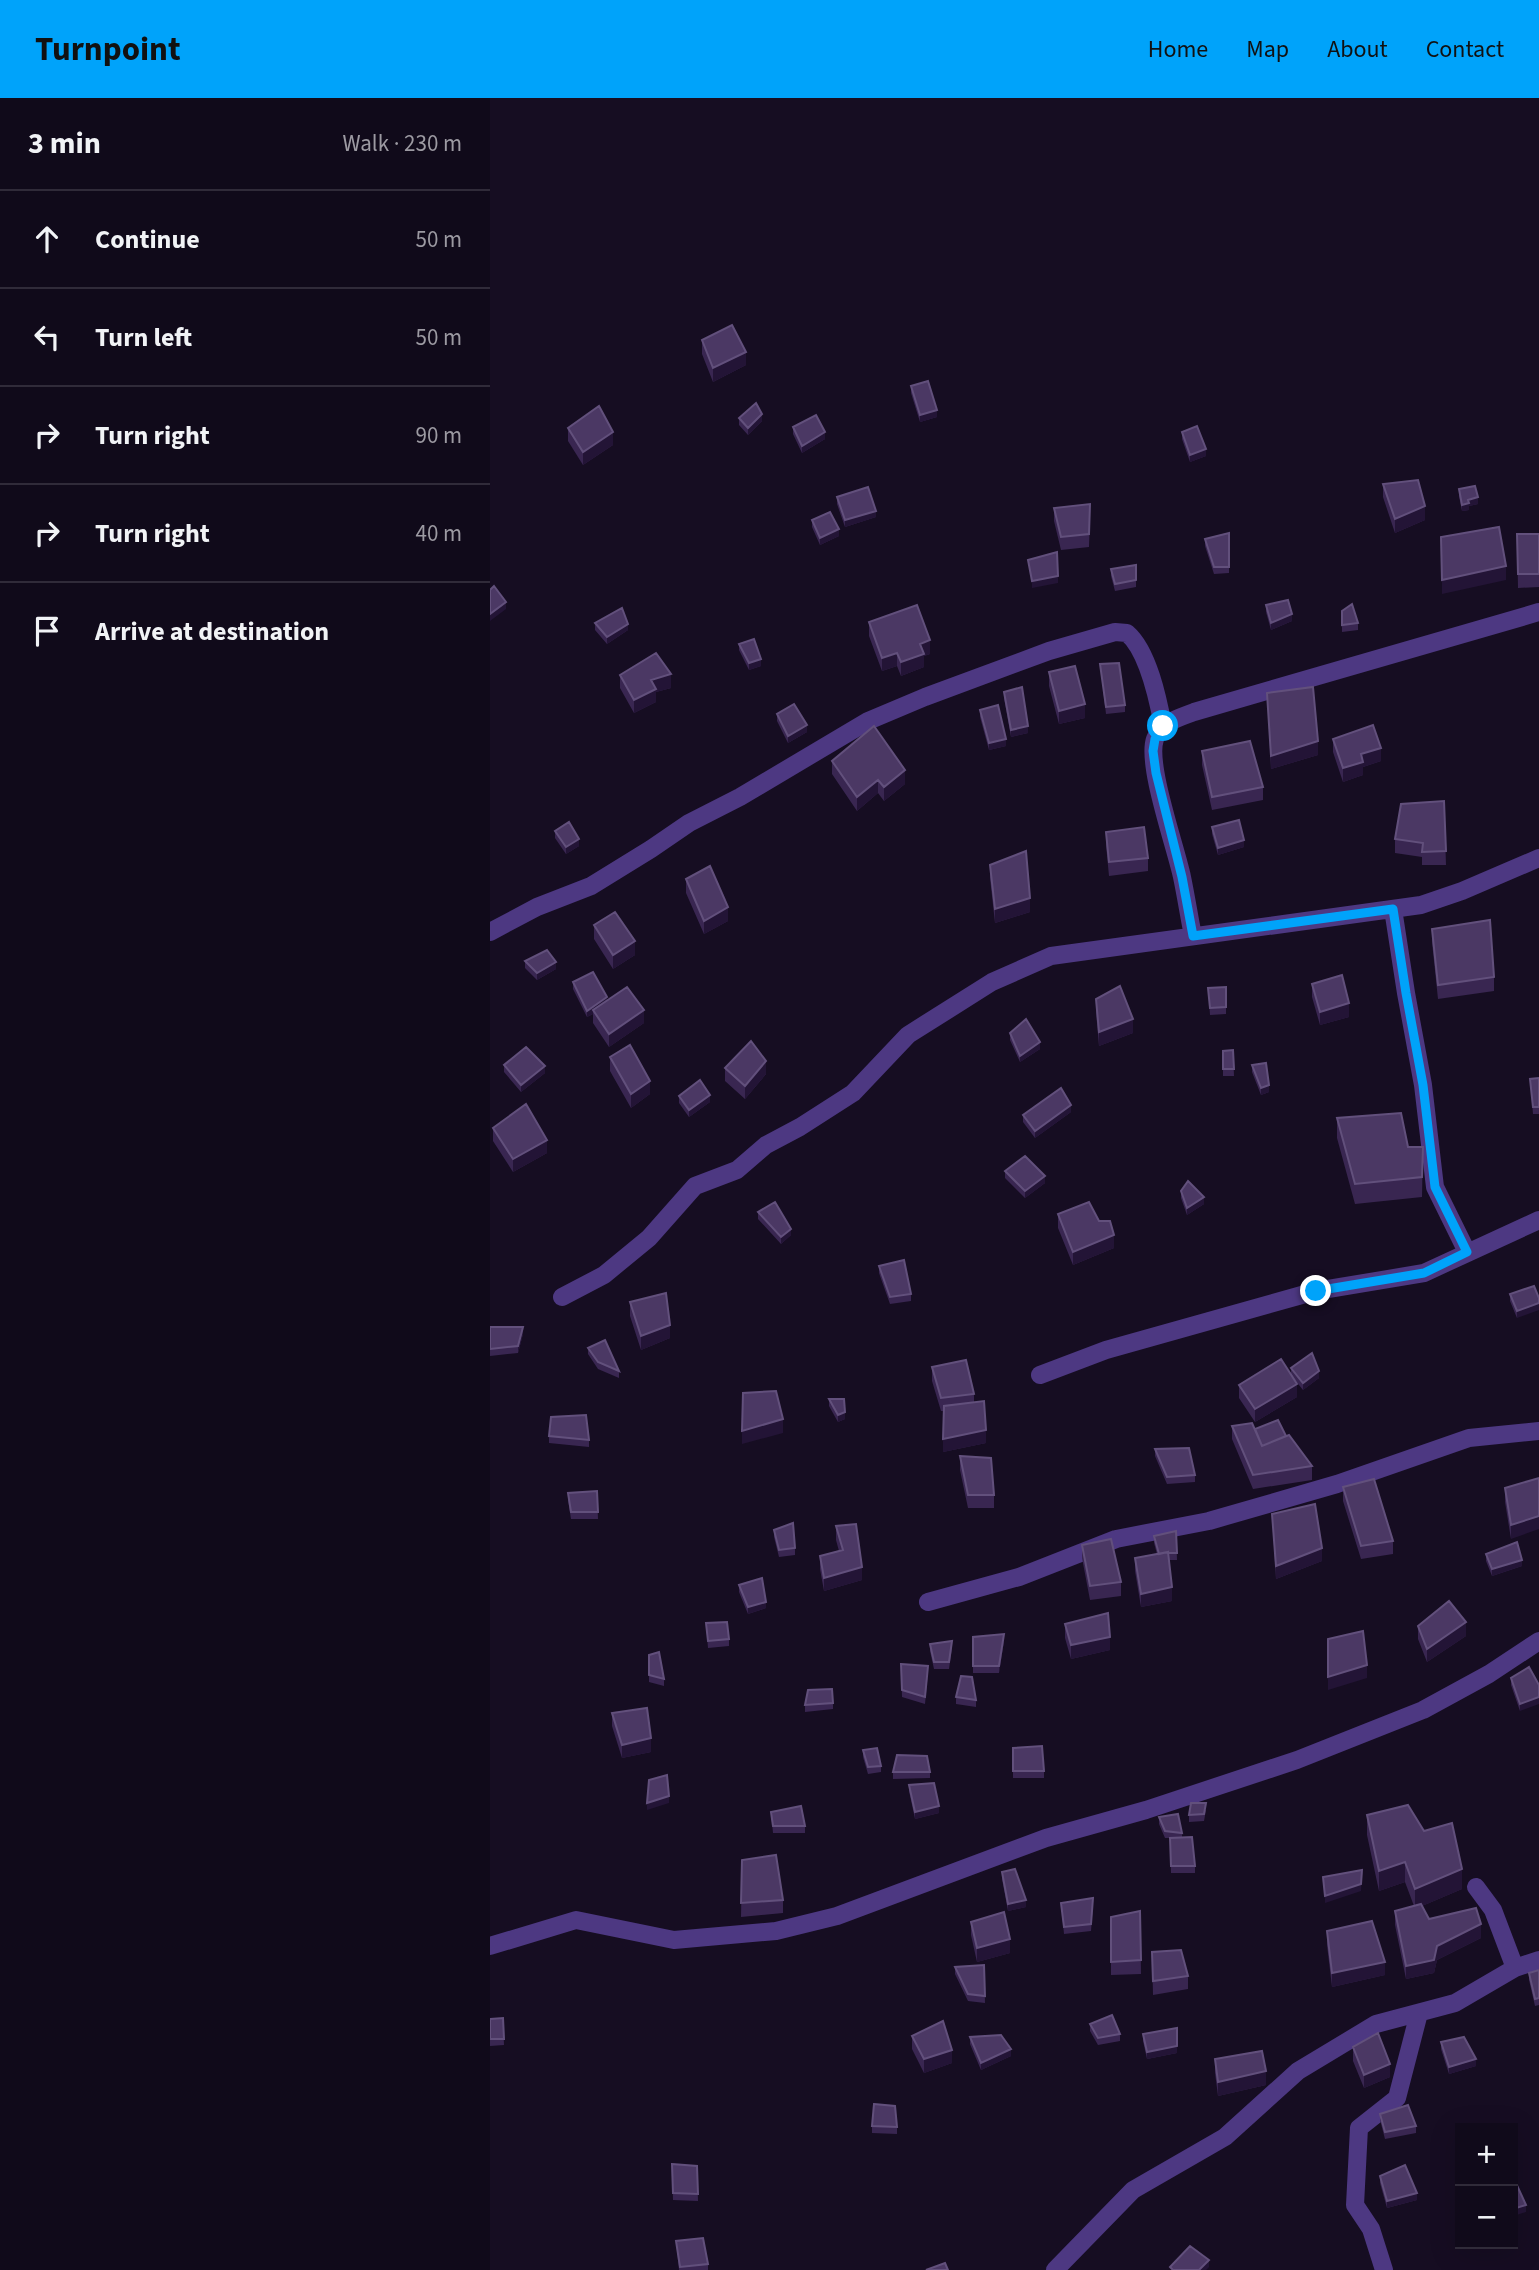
<!DOCTYPE html>
<html lang="en">
<head>
<meta charset="utf-8">
<style>
  body { margin:0; font-family:"Source Sans 3",sans-serif; background:#1e1827; color:#f1f3f6 }
  .controls { position:absolute; right:21px; bottom:21px; display:grid; overflow:hidden; border-radius:0px; box-shadow:0 7px 28px #0002 }
  .controls button { width:63px; height:63px; display:grid; place-items:center; padding:0; border:0; border-bottom:2px solid #302b39; background:#100a1a; color:#f1f3f6; font:35px sans-serif }
  .stop { position:absolute; width:21px; height:21px; margin:-16px; border:5px solid #00a3fa; border-radius:50%; background:#fff }
  .stop.end { background:#00a3fa; border-color:#fff; box-shadow:0 2px 7px #0008 }
  .list { margin:0; padding:0; list-style:none }
  h2 { display:flex; justify-content:space-between; align-items:center; height:91px; margin:0; padding:0 28px; font-size:30px }
  h2 small { font-size:23px; font-weight:400; color:#9c9aa2 }
  .list li { display:grid; grid-template-columns:46px 1fr auto; gap:21px; align-items:center; box-sizing:border-box; height:98px; padding:0 28px; border-top:2px solid #302b39 }
  .list b { display:block; font-size:26px; white-space:nowrap }
  .list em { font-size:23px; font-style:normal; color:#9c9aa2 }
  .icon { flex:none; width:38px; height:38px; fill:none; stroke:currentColor; stroke-width:2; stroke-linecap:round; stroke-linejoin:round }
  .map { position:relative; flex:none; width:1049px; height:2172px; overflow:hidden }
  header { display:flex; align-items:center; gap:42px; box-sizing:border-box; height:98px; padding:0 35px; background:#00a3fa; color:#111 }
  header strong { font-size:33px }
  nav { display:flex; gap:38px; margin-inline-start:auto; font-size:24px }
  main { display:flex }
  aside { flex:1; background:#100a1a }
  .map>svg:first-child { display:block }
</style>
</head>
<body>
<header>
<strong>Turnpoint</strong>
<nav><a>Home</a><a>Map</a><a>About</a><a>Contact</a></nav>
</header>
<main>
<aside>
<h2>3 min<small>Walk · 230 m</small></h2>
<ul class="list">
<li><svg class="icon" aria-label="ahead" viewBox="0 0 24 24"><path d="M12 20V5M6 11l6-6 6 6"/></svg><div><b>Continue</b></div><em>50 m</em></li>
<li><svg class="icon" aria-label="left" viewBox="0 0 24 24"><path d="M17 20v-9H6M10 6l-5 5 5 5"/></svg><div><b>Turn left</b></div><em>50 m</em></li>
<li><svg class="icon" aria-label="right" viewBox="0 0 24 24"><path d="M7 20v-9h11M14 6l5 5-5 5"/></svg><div><b>Turn right</b></div><em>90 m</em></li>
<li><svg class="icon" aria-label="right" viewBox="0 0 24 24"><path d="M7 20v-9h11M14 6l5 5-5 5"/></svg><div><b>Turn right</b></div><em>40 m</em></li>
<li><svg class="icon" aria-label="arrive" viewBox="0 0 24 24"><path d="M6 21V4h12l-3 4 3 4H6"/></svg><div><b>Arrive at destination</b></div></li>
</ul>
</aside>
<div class="map">
<svg width="1049" height="2172" viewBox="0 0 1049 2172">
  <rect width="100%" height="100%" fill="#160d22"/>
  <g fill="none" stroke-linecap="round" stroke-linejoin="round">
    <path stroke="#4d3882" stroke-width="18" d="M903,811L916,895L933,987L945,1089L977,1154
      M0,834L47,809L101,788L161,751L199,725L250,699L378,623L435,599L559,553L625,534L637,535C658,553 668,601 673,628
      M703,838C699,818 696,798 692,779C686,750 656,666 665,641C671,624 689,620 704,614L1049,514
      M72,1199L114,1177L159,1140L205,1088L247,1072L276,1047L310,1029L363,995L418,937L502,884L561,858L931,807L972,793L1049,760
      M550,1277L616,1252L826,1193L934,1175L1049,1122
      M438,1504L529,1479L626,1441L719,1423L847,1386L979,1340L1049,1333
      M986,1789L1003,1812L1025,1870L1049,1862
      M0,1848L86,1822L184,1842L286,1833L347,1818L556,1740L656,1712L807,1662L933,1612L999,1576L1049,1543
      M565,2172L643,2092L735,2039L808,1973L886,1926L965,1905L1025,1870
      M894,2172L881,2131L865,2107L869,2030L907,2000L929,1915"/>
  </g>
  <path fill="#392651" d="M212,242L256,267L223,284L212,256Z
    M421,288L447,319L430,324L421,295Z
    M249,320L272,323L258,337L249,327Z
    M303,329L335,341L312,355L303,336Z
    M78,330L123,347L93,367L78,343Z
    M692,334L716,358L700,364L692,341Z
    M893,386L935,422L905,435L893,399Z
    M969,391L988,406L979,408V412L972,413L969,398Z
    M347,399L386,419L355,429L347,406Z
    M564,410L600,419L599,449L571,452L564,423Z
    M322,422L349,438L330,447L322,429Z
    M739,435V475L724,476L715,448V441Z
    M1027,436H1049V489L1028,490Z
    M646,467V489L625,493L621,478V471Z
    M776,507L802,523L781,532L776,514Z
    M852,513L868,525V532L852,534Z
    M379,524L440,556L434,558V569L411,578L407,568L392,573L379,538Z
    M105,525L138,532L117,546L105,532Z
    M249,546L271,568L259,572L249,552Z
    M610,566L635,607V614L616,616Z
    M559,574L595,620L569,626L559,588Z
    M130,577L181,590L166,594V604L144,615L130,590Z
    M514,594L538,635L521,639L514,600Z
    M777,595L828,657L781,671Z
    M490,612L516,648L499,652L490,619Z
    M287,616L317,634L298,645L287,623Z
    M843,641L891,663L873,669V677L853,684L843,654Z
    M712,653L773,689V702L722,712L712,667Z
    M342,663L415,686L394,703L388,695L367,713L342,676Z
    M954,703L956,767H932V759L905,755V741Z
    M722,729L754,749L728,757L722,736Z
    M65,733L89,748L76,756L65,740Z
    M616,734L658,760V773L619,778L616,747Z
    M500,767L540,814L505,825L500,780Z
    M196,781L238,823L214,836L196,795Z
    M104,827L145,857L123,871L104,841Z
    M942,831L1004,879V893L948,901L942,844Z
    M35,863L66,871L47,882L35,870Z
    M83,884L117,902L154,925L119,949L103,925V916L97,919L83,891Z
    M822,886L859,919L830,927L822,899Z
    M736,889V916L720,917L718,890Z
    M606,901L643,935L609,948L606,914Z
    M520,935L550,951L530,964L520,942Z
    M743,952L744,978H733V953Z
    M120,959L160,996L141,1010L120,973Z
    M14,967L55,975L31,994L14,974Z
    M762,967L779,994L771,997L762,974Z
    M235,970L276,976L255,1001L235,983Z
    M1049,980V1016H1043L1040,981Z
    M189,998L220,1004L199,1019L189,1005Z
    M581,1014L545,1040L533,1024V1017Z
    M847,1020L918,1049H933L932,1099L865,1106L847,1040Z
    M3,1030L57,1055L23,1074L3,1043Z
    M515,1073L555,1085L535,1100L515,1080Z
    M691,1093L714,1106L697,1117L691,1100Z
    M268,1114L301,1137L291,1146L268,1121Z
    M568,1116L609,1123L624,1150L583,1167L568,1130Z
    M389,1168L421,1196V1203L400,1206L389,1175Z
    M1044,1188L1027,1220L1020,1203V1196Z
    M140,1204L180,1240L151,1252L140,1218Z
    M0,1229L33,1236L28,1255L0,1258Z
    M98,1250L129,1273V1280L108,1271L98,1256Z
    M442,1269L484,1296V1304L496,1345L453,1354L454,1313H451L442,1283Z
    M801,1270L829,1280L813,1292L801,1277Z
    M749,1287L807,1299L765,1324L749,1300Z
    M339,1301L355,1321L348,1324L339,1308Z
    M742,1328L765,1331L796,1338L822,1368V1382L763,1391L742,1341Z
    M59,1338L99,1342V1349L59,1345Z
    M665,1351L705,1377V1384L677,1386L665,1358Z
    M470,1358L504,1397V1410H478L470,1372Z
    M1049,1380L1021,1441L1015,1404V1390Z
    M853,1389L903,1443V1456L871,1461L853,1403Z
    M107,1393L108,1421H81L78,1402V1395Z
    M782,1416L832,1463L786,1481Z
    M346,1428L372,1482L334,1493L330,1471V1458L349,1453L346,1442Z
    M284,1432L305,1450V1457L289,1459L284,1439Z
    M686,1433L687,1462H679L682,1503L651,1509L645,1473V1460L667,1456L664,1445V1438Z
    M592,1447L631,1484V1498L600,1502L592,1460Z
    M996,1456L1032,1468L1002,1478L996,1463Z
    M249,1487L276,1510L258,1516L249,1494Z
    M216,1525L239,1541V1548L218,1550Z
    M575,1526L620,1552L581,1561L575,1540Z
    M928,1528L976,1538L937,1564L928,1541Z
    M483,1539L514,1543L509,1575H483Z
    M440,1546L462,1550L459,1571H444L440,1553Z
    M159,1557L174,1581V1588L159,1584Z
    M411,1566L438,1574L435,1606L412,1599Z
    M1039,1569L1030,1613L1021,1587V1580Z
    M466,1599L486,1602V1609L466,1606Z
    M343,1605V1611L315,1614V1607Z
    M122,1615L161,1654L132,1660L122,1628Z
    M523,1650L554,1673V1680H523Z
    M373,1652L391,1668V1674L378,1676L373,1659Z
    M403,1674H440V1680L403,1681Z
    M419,1687L449,1715L425,1721L419,1693Z
    M716,1712L714,1723L699,1724V1717Z
    M281,1714L315,1728V1735H283Z
    M877,1717L972,1791L932,1808L939,1821L991,1840L947,1862L944,1875L916,1881L905,1827V1813L924,1808L915,1784L889,1793L877,1737Z
    M669,1719L692,1735V1740L705,1768V1775H681L680,1740H675L669,1726Z
    M252,1762L293,1802V1815L251,1819Z
    M512,1774L536,1809L518,1813L512,1781Z
    M571,1805L603,1807L601,1833L574,1836Z
    M650,1813L651,1876L621,1877V1819Z
    M481,1824L520,1855L487,1864L481,1837Z
    M837,1833L895,1877L842,1889L837,1847Z
    M662,1854L698,1878V1891L663,1897Z
    M494,1867L495,1905L478,1903L465,1876V1869Z
    M1049,1872V1907L1045,1908L1039,1882V1875Z
    M13,1920L14,1947L0,1948V1921Z
    M600,1926L630,1936V1943L608,1947L600,1933Z
    M687,1930V1955L657,1961L653,1943V1936Z
    M422,1938L462,1965L434,1975L422,1951Z
    M480,1939L521,1958L491,1972L480,1946Z
    M951,1944L986,1968L959,1976L951,1951Z
    M863,1949L900,1979L874,1990L863,1963Z
    M725,1961L776,1987L728,1998L725,1975Z
    M890,2016L926,2028V2035L895,2041L890,2022Z
    M382,2028L407,2029V2036L382,2035Z
    M182,2066L207,2068L208,2103L183,2102Z
    M890,2078L927,2102L897,2110L890,2085Z
    M186,2143L218,2166V2172H189Z
    M997,2146H1010L1002,2151Z"/>
  <path fill="#231436" d="M256,254V267L223,284V270Z
    M447,312V319L430,324V317Z
    M272,316V323L258,337V330Z
    M123,334V347L93,367V354Z
    M335,334V341L312,355V348Z
    M716,351V358L700,364V357Z
    M988,399V406L979,408V412L972,413V407L978,402Z
    M935,408V422L905,435V421Z
    M386,413V419L355,429V422Z
    M349,431V438L330,447V440Z
    M1016,468V482L952,496V482Z
    M568,478V485L542,490V483Z
    M16,504V511L0,523V516Z
    M802,516V523L781,532V525Z
    M138,526V532L117,546V539Z
    M440,542V556L434,558V569L411,578V564L430,546Z
    M407,555V568L392,573V560Z
    M271,561V568L259,572V565Z
    M181,576V590L166,594V604L144,615V602L161,582Z
    M595,606V620L569,626V613Z
    M317,627V634L298,645V638Z
    M538,628V635L521,639V632Z
    M516,641V648L499,652V645Z
    M828,643V657L781,671V658Z
    M891,650V663L873,669V677L853,684V670L871,656Z
    M415,672V686L394,703V689Z
    M388,682V695L367,713V699Z
    M89,741V748L76,756V749Z
    M754,742V749L728,757V750Z
    M540,800V814L505,825V811Z
    M238,809V823L214,836V823Z
    M145,843V857L123,871V857Z
    M66,864V871L47,882V875Z
    M117,899V906L103,912V916L97,919V913Z
    M859,905V919L830,927V914Z
    M154,912V925L119,949V936Z
    M643,921V935L609,948V934Z
    M550,944V951L530,964V958Z
    M276,963V976L255,1001V988Z
    M55,968V975L31,994V987Z
    M160,983V996L141,1010V996Z
    M779,987V994L771,997V990Z
    M220,997V1004L199,1019V1012Z
    M581,1007V1014L545,1040V1033Z
    M57,1042V1055L23,1074V1061Z
    M555,1078V1085L535,1100V1093Z
    M714,1099V1106L697,1117V1110Z
    M301,1131V1137L291,1146V1139Z
    M624,1137V1150L583,1167V1154Z
    M1049,1205V1212L1027,1220V1213Z
    M180,1227V1240L151,1252V1238Z
    M33,1229V1236L28,1255V1248Z
    M829,1273V1280L813,1292V1285Z
    M807,1286V1299L765,1324V1311Z
    M355,1314V1321L348,1324V1317Z
    M293,1321V1335L252,1346V1333Z
    M496,1332V1345L453,1354V1341Z
    M1049,1418V1431L1021,1441V1427Z
    M832,1450V1463L786,1481V1468Z
    M1032,1462V1468L1002,1478V1471Z
    M372,1469V1482L334,1493V1480Z
    M682,1489V1503L651,1509V1496Z
    M276,1504V1510L258,1516V1509Z
    M976,1524V1538L937,1564V1551Z
    M514,1536V1543L509,1575V1568Z
    M620,1539V1552L581,1561V1547Z
    M877,1567V1580L838,1592V1579Z
    M1049,1599V1606L1030,1613V1606Z
    M161,1640V1654L132,1660V1647Z
    M179,1698V1705L157,1712V1705Z
    M449,1708V1715L425,1721V1714Z
    M915,1764V1784L889,1793V1773Z
    M972,1771V1791L925,1811V1791Z
    M872,1772L871,1793L835,1805V1798Z
    M536,1802V1809L518,1813V1806Z
    M991,1826V1840L947,1862L944,1875L916,1881V1868L947,1848Z
    M520,1841V1855L487,1864V1850Z
    M895,1864V1877L842,1889V1875Z
    M687,1948V1955L657,1961V1954Z
    M521,1951V1958L491,1972V1965Z
    M462,1952V1965L434,1975V1961Z
    M986,1961V1968L959,1976V1969Z
    M900,1966V1979L874,1990V1977Z
    M776,1973V1987L728,1998V1984Z
    M927,2095V2102L897,2110V2103Z
    M1036,2107V2114L1023,2118V2111Z
    M1002,2146H1010L1002,2151Z
    M719,2162V2169L716,2172H709Z"/>
  <path fill="#4b3864" stroke="#62507c" stroke-width="2" d="M242,227L256,254L223,270L212,242Z
    M438,283L447,312L430,317L421,288Z
    M266,305L272,316L258,330L249,320Z
    M109,308L123,334L93,354L78,330Z
    M326,317L335,334L312,348L303,329Z
    M707,328L716,351L700,357L692,334Z
    M928,382L935,408L905,421L893,386Z
    M985,388L988,399L978,402L979,405L972,407L969,391Z
    M378,389L386,413L355,422L347,399Z
    M600,406L599,436L571,439L564,410Z
    M340,414L349,431L330,440L322,422Z
    M1009,429L1016,468L952,482L951,439Z
    M739,435V469H724L715,441Z
    M1027,436H1049V476H1028Z
    M567,454L568,478L542,483L538,462Z
    M646,467V482L625,486L621,471Z
    M4,488L16,504L0,516V492Z
    M798,502L802,516L781,525L776,507Z
    M862,506L868,525L852,527V513Z
    M427,507L440,542L430,546L434,556L411,564L407,555L392,560L379,524Z
    M132,510L138,526L117,539L105,525Z
    M264,541L271,561L259,565L249,546Z
    M166,555L181,576L161,582L166,591L144,602L130,577Z
    M629,565L635,607L616,609L610,566Z
    M585,568L595,606L569,613L559,574Z
    M532,589L538,628L521,632L514,594Z
    M823,589L828,643L781,658L777,595Z
    M304,606L317,627L298,638L287,616Z
    M508,607L516,641L499,645L490,612Z
    M883,627L891,650L871,656L873,664L853,670L843,641Z
    M384,628L415,672L394,689L388,682L367,699L342,663Z
    M760,643L773,689L722,699L712,653Z
    M954,703L956,753L932,754L933,745L905,741L911,706Z
    M749,722L754,742L728,750L722,729Z
    M79,724L89,741L76,749L65,733Z
    M654,729L658,760L619,764L616,734Z
    M536,753L540,800L505,811L500,767Z
    M220,768L238,809L214,823L196,781Z
    M125,814L145,843L123,857L104,827Z
    M1000,822L1004,879L948,887L942,831Z
    M57,852L66,864L47,875L35,863Z
    M103,874L117,899L97,913L83,884Z
    M852,877L859,905L830,914L822,886Z
    M630,888L643,921L609,934L606,901Z
    M137,889L154,912L119,936L103,912Z
    M736,889V909L720,910L718,890Z
    M536,921L550,944L530,958L520,935Z
    M261,943L276,963L255,988L235,970Z
    M140,947L160,983L141,996L120,959Z
    M36,949L55,968L31,987L14,967Z
    M743,952L744,971H733V953Z
    M776,965L779,987L771,990L762,967Z
    M1049,980V1009H1043L1040,981Z
    M210,982L220,997L199,1012L189,998Z
    M571,990L581,1007L545,1033L533,1017Z
    M36,1006L57,1042L23,1061L3,1030Z
    M911,1015L918,1049H933L932,1079L865,1086L847,1020Z
    M535,1058L555,1078L535,1093L515,1073Z
    M698,1083L714,1099L697,1110L691,1093Z
    M285,1104L301,1131L291,1139L268,1114Z
    M599,1104L609,1123H620L624,1137L583,1154L568,1116Z
    M414,1162L421,1196L400,1199L389,1168Z
    M1044,1188L1049,1200V1205L1027,1213L1020,1196Z
    M176,1195L180,1227L151,1238L140,1204Z
    M0,1229H33L28,1248L0,1251Z
    M115,1242L129,1273L108,1264L98,1250Z
    M822,1255L829,1273L813,1285L801,1270Z
    M791,1261L807,1286L765,1311L749,1287Z
    M476,1262L484,1296L451,1300L442,1269Z
    M286,1293L293,1321L252,1333L253,1295Z
    M339,1301H354L355,1314L348,1317Z
    M494,1303L496,1332L453,1341L454,1308Z
    M96,1317L99,1342L59,1338L61,1319Z
    M788,1322L796,1338L772,1348L765,1331Z
    M762,1325L772,1348L799,1337L822,1368L763,1377L742,1328Z
    M699,1350L705,1377L677,1379L665,1351Z
    M470,1358L501,1360L504,1397H478Z
    M1049,1380V1418L1021,1427L1015,1390Z
    M884,1381L903,1443L871,1448L853,1389Z
    M107,1393L108,1414H81L78,1395Z
    M825,1406L832,1450L786,1468L782,1416Z
    M303,1425L305,1450L289,1452L284,1432Z
    M366,1426L372,1469L334,1480L330,1458L353,1452L346,1428Z
    M686,1433L687,1455H678V1454L669,1456L664,1438Z
    M621,1441L631,1484L600,1488L592,1447Z
    M1027,1444L1032,1462L1002,1471L996,1456Z
    M678,1454L682,1489L651,1496L645,1460Z
    M272,1480L276,1504L258,1509L249,1487Z
    M959,1503L976,1524L937,1551L928,1528Z
    M618,1515L620,1539L581,1547L575,1526Z
    M237,1524L239,1541L218,1543L216,1525Z
    M873,1533L877,1567L838,1579V1541Z
    M514,1536L509,1568H483V1539Z
    M462,1543L459,1564H444L440,1546Z
    M169,1554L174,1581L159,1577V1557Z
    M411,1566L438,1568L435,1599L412,1592Z
    M1039,1569L1049,1587V1599L1030,1606L1021,1580Z
    M471,1578L482,1579L486,1602L466,1599Z
    M342,1591L343,1605L315,1607L318,1592Z
    M157,1610L161,1640L132,1647L122,1615Z
    M552,1648L554,1673H523V1650Z
    M387,1650L391,1668L378,1669L373,1652Z
    M407,1657L437,1658L440,1674H403Z
    M177,1677L179,1698L157,1705L159,1682Z
    M444,1685L449,1708L425,1714L419,1687Z
    M701,1705H716L714,1716L699,1717Z
    M918,1707L934,1733L962,1725L972,1771L925,1791L915,1764L889,1773L877,1717Z
    M311,1708L315,1728H283L281,1714Z
    M688,1716L692,1735L675,1733L669,1719Z
    M702,1739L705,1768H681L680,1740Z
    M286,1757L293,1802L251,1805L252,1762Z
    M525,1771L536,1802L518,1806L512,1774Z
    M872,1772L871,1786L835,1798L833,1779Z
    M603,1800L601,1826L574,1829L571,1805Z
    M931,1806L939,1821L986,1810L991,1826L947,1848L944,1862L916,1868L905,1813Z
    M650,1813L651,1862L621,1864V1819Z
    M514,1814L520,1841L487,1850L481,1824Z
    M882,1823L895,1864L842,1875L837,1833Z
    M691,1852L698,1878L663,1883L662,1854Z
    M494,1867L495,1898L478,1896L465,1869Z
    M1049,1872V1900L1045,1901L1039,1875Z
    M622,1917L630,1936L608,1940L600,1926Z
    M13,1920L14,1941H0V1921Z
    M453,1923L462,1952L434,1961L422,1938Z
    M687,1930V1948L657,1954L653,1936Z
    M888,1935L900,1966L874,1977L863,1949Z
    M511,1937L521,1951L491,1965L480,1939Z
    M974,1939L986,1961L959,1969L951,1944Z
    M772,1953L776,1973L728,1984L725,1961Z
    M384,2006L405,2008L407,2029L382,2028Z
    M918,2007L926,2028L895,2034L890,2016Z
    M182,2066L207,2068L208,2096L183,2095Z
    M915,2067L927,2095L897,2103L890,2078Z
    M1023,2083H1025L1036,2107L1023,2111Z
    M213,2140L218,2166L190,2169L186,2143Z
    M700,2148L719,2162L709,2172H683L680,2169Z
    M455,2165L458,2172H436Z"/>
  <g fill="none" stroke-linecap="round" stroke-linejoin="round">
    <path stroke="#00a3fa" stroke-width="9" d="M673,628L665,641L663,653L666,675L692,779L703,838L903,811L916,895L933,987L945,1089L977,1154L934,1175L826,1193"/>
  </g>
</svg>
<div class="controls">
<button>+</button>
<button>−</button>
</div>
<div class="stop" style="left:673px;top:628px"></div>
<div class="stop end" style="left:826px;top:1193px"></div>
</div>
</main>
</body>
</html>
